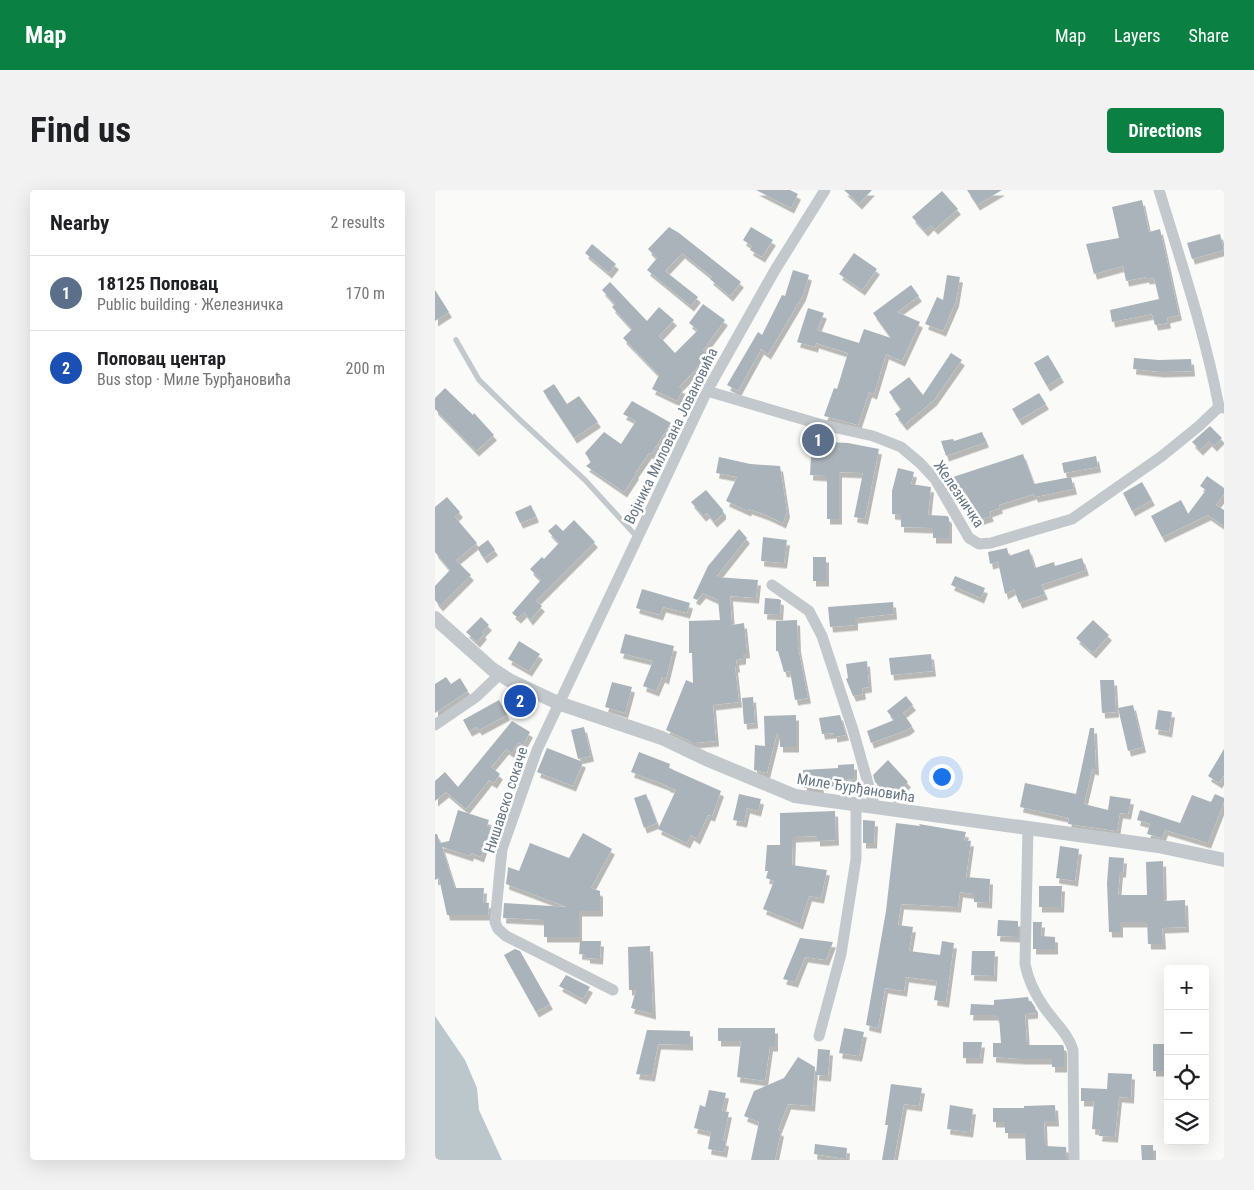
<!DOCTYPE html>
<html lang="en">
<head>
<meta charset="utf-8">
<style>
  body { margin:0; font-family:"Roboto Condensed",sans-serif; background:#f2f2f2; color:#202124 }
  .controls { position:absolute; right:15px; bottom:15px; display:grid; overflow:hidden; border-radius:5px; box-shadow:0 5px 20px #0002 }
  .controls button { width:45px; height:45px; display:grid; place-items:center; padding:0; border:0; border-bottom:1px solid #e0e0e0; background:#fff; color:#202124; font:25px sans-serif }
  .you { position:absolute; left:506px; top:586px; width:18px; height:18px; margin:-12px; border:4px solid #fff; border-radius:50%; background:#1a73e8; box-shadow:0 0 0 8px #1a73e833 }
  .badge { display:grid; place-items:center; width:32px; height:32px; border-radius:50%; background:#0b8043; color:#fff; font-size:16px; font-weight:700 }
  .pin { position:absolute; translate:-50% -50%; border:2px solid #fff; box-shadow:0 1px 5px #0006 }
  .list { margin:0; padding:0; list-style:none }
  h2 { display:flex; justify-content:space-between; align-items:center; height:65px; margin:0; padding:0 20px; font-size:21px }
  h2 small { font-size:16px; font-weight:400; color:#757577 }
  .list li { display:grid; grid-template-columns:32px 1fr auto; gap:15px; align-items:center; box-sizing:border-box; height:75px; padding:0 20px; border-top:1px solid #e0e0e0 }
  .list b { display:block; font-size:19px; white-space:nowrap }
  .list p { margin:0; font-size:16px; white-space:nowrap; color:#757577 }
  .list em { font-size:16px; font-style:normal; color:#757577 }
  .icon { flex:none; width:28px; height:28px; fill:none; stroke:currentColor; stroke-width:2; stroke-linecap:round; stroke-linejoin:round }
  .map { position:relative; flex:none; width:789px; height:970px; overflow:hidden; border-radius:5px }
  header { display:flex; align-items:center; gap:30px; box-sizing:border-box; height:70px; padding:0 25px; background:#0b8043; color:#fff }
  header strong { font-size:24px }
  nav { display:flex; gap:28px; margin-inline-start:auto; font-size:18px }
  .intro { display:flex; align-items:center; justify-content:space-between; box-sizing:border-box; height:120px; padding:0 30px }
  h1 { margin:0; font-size:35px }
  .button { padding:12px 22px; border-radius:5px; background:#0b8043; color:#fff; font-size:18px; font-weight:700 }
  main { display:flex; gap:30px; padding:0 30px }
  aside { flex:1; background:#fff; border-radius:5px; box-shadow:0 5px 20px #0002 }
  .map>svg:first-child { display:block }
</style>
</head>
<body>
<header>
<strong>Map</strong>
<nav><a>Map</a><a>Layers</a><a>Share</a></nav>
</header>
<div class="intro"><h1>Find us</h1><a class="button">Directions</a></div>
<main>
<aside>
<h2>Nearby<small>2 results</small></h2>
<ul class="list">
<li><span class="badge" style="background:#5c6f8a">1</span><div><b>18125 Поповац</b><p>Public building · Железничка</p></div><em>170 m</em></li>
<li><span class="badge" style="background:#1a4fb4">2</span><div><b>Поповац центар</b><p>Bus stop · Миле Ђурђановића</p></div><em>200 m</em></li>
</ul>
</aside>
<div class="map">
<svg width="789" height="970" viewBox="0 0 789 970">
  <defs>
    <filter id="shadow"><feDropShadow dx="3" dy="5.5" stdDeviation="0" flood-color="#0004"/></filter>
  </defs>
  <rect width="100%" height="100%" fill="#fafaf8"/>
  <path fill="#bbc7cb" d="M0,826L30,870L42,898L44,920L67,970H0Z"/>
  <path fill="#aab3b9" filter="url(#shadow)" d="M321,0H355L363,4L356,18Z
    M409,0H437L424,14Z
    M532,0H567L542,15Z
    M507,1L523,19L500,39L496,35L490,41L477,27Z
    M707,10L714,42L725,39L744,125L732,128L733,133L720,135L717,124L677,132L675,120L724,109L719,88L712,89L711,87L691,91L688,76L659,84L651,54L684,48L677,17Z
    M234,37L244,43L306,92L295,106L275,89L277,87L247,63L230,81L263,107L256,116L212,80L222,68L213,59Z
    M316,37L338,50L327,67L315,60L317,56L308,50Z
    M785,44L789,60L757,69L752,53Z
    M157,54L181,74L174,83L150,63Z
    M419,63L442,79L427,100L404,84Z
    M358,80L374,85L368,105L333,164L326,159L303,201L292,195L323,142L327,145L347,105L350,106Z
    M512,85L525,87L521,111L508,141L490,134L502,107L508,110Z
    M175,92L212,131L224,117L239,130L224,146L240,163L263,140L254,133L268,114L290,130L268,160L276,167L265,177L264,176L244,197L248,199L242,211L217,199L224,185L188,148L197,139L177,117L180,114L167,100Z
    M476,95L484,106L462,122L485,132L467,171L451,164L439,204L434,202L423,235L389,226L399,198L402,199L413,163L381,153L380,157L362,152L373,118L389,123L382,140L424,153L429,139L456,148L438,123Z
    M0,100L14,122L0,131Z
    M516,163L527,170L499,210L469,235L460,224L466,219L454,202L474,187L488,205Z
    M613,165L626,187L612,196L599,173Z
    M699,168L724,170L756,169L757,181L726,182L698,179Z
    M119,194L132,214L144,206L163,232L139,248L108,201Z
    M10,198L38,225L39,223L59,245L41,261L0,219V208Z
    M604,203L611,214L584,230L577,219Z
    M197,211L236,233L216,264L214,263L200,283L201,284L189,302L151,276L156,272L150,263L169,242L186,254L201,231L188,224Z
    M775,236L787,248L779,256L774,251L765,260L757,252Z
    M547,242L551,252L511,266L506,251L518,249L519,251Z
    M377,246H392V252L413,253L444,259L430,329L419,327L428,283L404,282V329H392V286L375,285Z
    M588,264L599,294L636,287L639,299L600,307L599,304L564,315L565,318L554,322L556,326L541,331L532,304L525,307L518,287Z
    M661,266L663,277L629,283L627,273Z
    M284,267L315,274L345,276L352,322L348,333L331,325L314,319L313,321L291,311L302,287L281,283Z
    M463,278L479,282L476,294L496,297L493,325L512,326L514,328V348H498V338L466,337V325L457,324V301Z
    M772,286L789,298V304L781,315L789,320V336L773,325L727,347L716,326L746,310L753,324L771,300L765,296Z
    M707,292L717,310L697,321L688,303Z
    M271,300L288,320V324L279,332L272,323L268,326L256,312Z
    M12,307L25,322L20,327L42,353L21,370L36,385L5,416L0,410V396L15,380L0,362V317Z
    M96,315L101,327L85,333L80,322Z
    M139,330L160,352L101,411L107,416L95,430L89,422L83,428L77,423L106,390L95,379L107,367L109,369L124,353L113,341L121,334L128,341Z
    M304,339L312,348L281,387L323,390L321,408L295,406L297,435L309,433L312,463H308V469L301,470L302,477H300L304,512L278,515L281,551L259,553L231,540L251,490L258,493L257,463H254V431L285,430L283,410L268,403L262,410L258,408L273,376Z
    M328,347L352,350L349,373L326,371Z
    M53,350L60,360L49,368L42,358Z
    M572,358L574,366L594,359L600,378L619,372L620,376L647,368L651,380L606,395L610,404L584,413L579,399L570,404L563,372L555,374L553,362Z
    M378,367H391V391H378Z
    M520,386L550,398L546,408L516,395Z
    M207,399L255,413L252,423L228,417L225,425L201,418Z
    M330,408L343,409L346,410L345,425L329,424Z
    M458,412L459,424L420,428V435L395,437L393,417Z
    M46,427L54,435L47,442L49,444L42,452L31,442Z
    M362,430L363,457L373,508L360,510L355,481L349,482L343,461H341V431Z
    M658,430L674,445L658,463L641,448Z
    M190,444L239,456L231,489L227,487L221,501L208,496L218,471L185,463Z
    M84,451L105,464L94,481L73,469Z
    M496,464L498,481L456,485L454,468Z
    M432,471L434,497L427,498L428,504L418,506L411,489L413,488L411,474Z
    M11,487L16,494L25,488L33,501L0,523V494Z
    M665,490H679L681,522L667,523Z
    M177,492L197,497L190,523L170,517Z
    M471,506L478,515L468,523L477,536L472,540L436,553L432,541L459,530L452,521Z
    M318,507L320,533L309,534L307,508Z
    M64,510L72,525L44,540L42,537L34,541L28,530Z
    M698,515L708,557L693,561L683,518Z
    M723,520L737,522L734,542L720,539Z
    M361,525V557H345V543H342L332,583L319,580L320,555L330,556L329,526Z
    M405,525L411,545L399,547V543L387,544L384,528Z
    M77,531L95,542L88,555L83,552L77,563L71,559L56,577L65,584L59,593L54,590L31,619L11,602L0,611V591L10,582L23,597Z
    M149,537L156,566L143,569L136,540Z
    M655,538H659L661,580L657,579L649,614L673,620L675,606L696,609L693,624L685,623L682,641L633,634L634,628L585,617L590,593L641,604Z
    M112,558L148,572L138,596L102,582Z
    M789,559V585L784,593L773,586Z
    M204,562L235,574L234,578L286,601L277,626L273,625L262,649L256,645L252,653L223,639L241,600L231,596H233L196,582Z
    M453,570L473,592L457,608L440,592L438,585Z
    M419,574V589L385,592L386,598H369L368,580L403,578V575Z
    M211,604L222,633L209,638L199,608Z
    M304,604L326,609L323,621L312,618L309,632L298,630Z
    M780,604L789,608V612L773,653L730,640L727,648L712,644L715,634L702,630L705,620L745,633L757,605L776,612Z
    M23,620L54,630L52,636L56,637L46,667L36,663L35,666L7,657L20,698H49L48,712L54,713L53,725H12L4,688L0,690V644H2L5,653L14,651Z
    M400,621L401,650L382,651V646L358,647L357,675L392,680L386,708L374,706L365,734L328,719L339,691L331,688L333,681H330L332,655H345V623Z
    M428,630L440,631L439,653H428Z
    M461,633L485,636L484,634L531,642L529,650L536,651L531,687L555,689L554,713L539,712V704L525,702L523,717L466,714L463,735L478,737L474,761L505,765L507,751L519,753L511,812L499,810L502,791L471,787L469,801L450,798L443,838L431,835L451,721Z
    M148,643L177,659L156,698L165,701V721H144V747H109V730L68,728L69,713L132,717L71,694L73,679V677L84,681L95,653L134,668Z
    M625,656L644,659L640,691L621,688Z
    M674,667L689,668L688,682H685L683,705H712L711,672L728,671L729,711L750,710L751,737L727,738L728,754H713L712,732H685V742H674L672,693Z
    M604,696H627L626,717H604Z
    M563,730L583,731V747L562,746Z
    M598,732H607L606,746L620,747V759H598Z
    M365,748L398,752L391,770L370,767L360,792L348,789Z
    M145,751H166L165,769L152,768V765L144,764Z
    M215,756L218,824L196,818L201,800H194L193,757Z
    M80,759L85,761L115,814L101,822L69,765Z
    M537,761H560L559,786L536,785Z
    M131,785L155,797L148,809L124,796Z
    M593,807L594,811H596L600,817V823L590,824L592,855H628L629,858V877H617V869H587L558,867V853H566L564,827H561L560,825H535L536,814L559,815V810Z
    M283,838H340V856H335L330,891L302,887L306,851H283Z
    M409,838L429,842L424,866L404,863Z
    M212,840L255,841V855L223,854L217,886L201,884Z
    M528,852H547L545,868H528Z
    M718,854H733V881H718Z
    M383,859L395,860L393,886L381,885Z
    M363,867L380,877L377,916L353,914L343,940L346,941L340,970H316L324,932L309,926L319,901L349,888Z
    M673,883L697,884L696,908L684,907L680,947L664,946L665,940L657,939L659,911H646V898L672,899Z
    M456,894L487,898L484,916L469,914L459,970H447L453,935H450Z
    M274,900L291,903L287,921L294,922L288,950L291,951L289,962L273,959L276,942L259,938L265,915L270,917Z
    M515,915L538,919L535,942L512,939Z
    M620,915L621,931H609L610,956L631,957L632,970H591L590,943H570V932H558V918H589V916Z
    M380,954L412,958L411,969L379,964Z
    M706,955H718V970H707Z"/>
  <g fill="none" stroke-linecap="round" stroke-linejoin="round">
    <path stroke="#c3c8cc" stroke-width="5.5" d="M21,150L44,190L84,229L150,290L202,347"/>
    <path stroke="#c3c8cc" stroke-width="11" d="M724,0C746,72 770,143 784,217L789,218
      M272,201L384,234L438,246L466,257L485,273L500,289L534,348L544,354L556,353L637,329L727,266L764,236L784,217
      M337,395L374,421L387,446L418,540L440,618
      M0,535L41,507L65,484
      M593,637L590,774C593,790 600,804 609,817C619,832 633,843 638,860L639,970
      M178,800L71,746L63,739L60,732L67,659L102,560L272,201L340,80L390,0
      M384,846L406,764L421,669V616"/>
    <path stroke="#c3c8cc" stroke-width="14" d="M0,428L57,479L74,490L123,513L227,548L271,569L360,606L723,656L789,670"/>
  </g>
  <g text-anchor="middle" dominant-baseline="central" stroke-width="5" stroke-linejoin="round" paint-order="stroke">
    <g font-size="15" fill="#657683" stroke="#fff">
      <text transform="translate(236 246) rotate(-64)">Војника Милована Јовановића</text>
      <text transform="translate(524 304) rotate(56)">Железничка</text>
      <text transform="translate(421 598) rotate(9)">Миле Ђурђановића</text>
      <text transform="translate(71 610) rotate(-72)">Нишавско сокаче</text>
    </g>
  </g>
</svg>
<div class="controls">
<button>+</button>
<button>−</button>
<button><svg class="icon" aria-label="locate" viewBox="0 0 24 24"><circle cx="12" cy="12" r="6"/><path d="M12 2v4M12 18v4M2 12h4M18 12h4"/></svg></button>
<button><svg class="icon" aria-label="layers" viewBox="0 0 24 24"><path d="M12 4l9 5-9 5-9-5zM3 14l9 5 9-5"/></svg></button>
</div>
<div class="you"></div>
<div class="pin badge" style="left:383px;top:250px;background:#5c6f8a">1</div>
<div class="pin badge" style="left:85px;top:511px;background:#1a4fb4">2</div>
</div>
</main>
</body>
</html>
